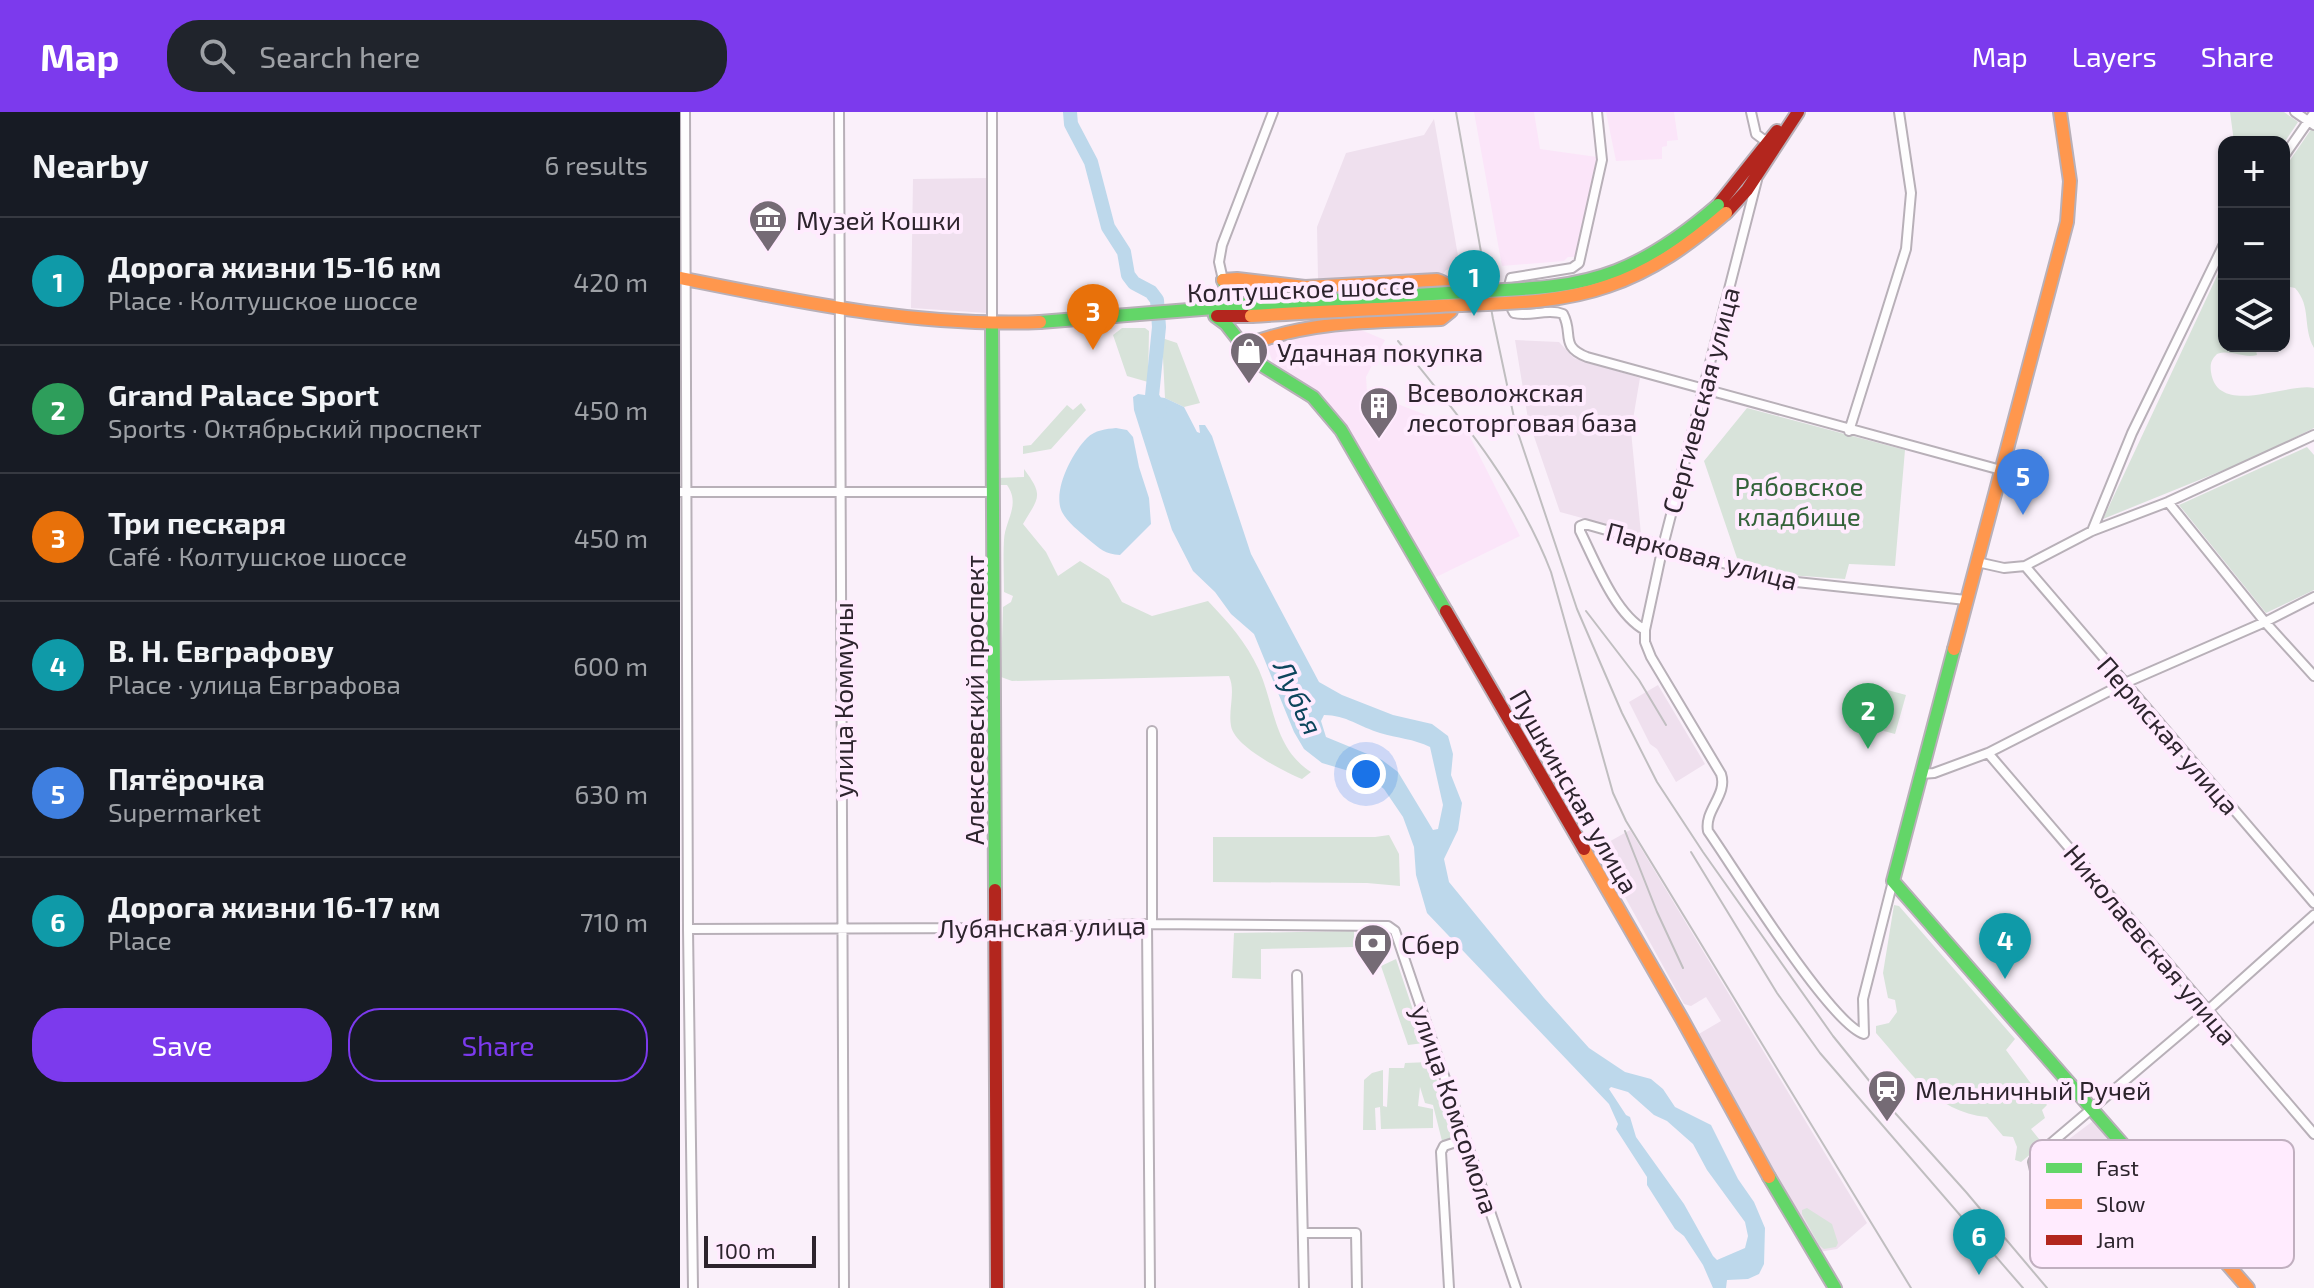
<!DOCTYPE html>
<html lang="en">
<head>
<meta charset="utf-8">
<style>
  body { margin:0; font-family:"Exo 2",sans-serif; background:#20242c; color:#f1f3f6 }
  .controls { position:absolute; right:24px; top:24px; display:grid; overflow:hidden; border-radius:16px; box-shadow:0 2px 6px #0004 }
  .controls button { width:72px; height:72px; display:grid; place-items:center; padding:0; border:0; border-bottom:2px solid #363941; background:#171b24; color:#f1f3f6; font:40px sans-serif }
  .scale { position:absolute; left:24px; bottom:20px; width:112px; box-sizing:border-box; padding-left:8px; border:4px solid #2d242d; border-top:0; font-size:22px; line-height:28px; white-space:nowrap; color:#2d242d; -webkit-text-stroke:6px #ffebfe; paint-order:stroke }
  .you { position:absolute; left:686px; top:662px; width:28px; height:28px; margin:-20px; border:6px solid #fff; border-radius:50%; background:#1a73e8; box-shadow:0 0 0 12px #1a73e833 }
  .badge { display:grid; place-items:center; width:52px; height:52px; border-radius:50%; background:#7c3aed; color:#fff; font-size:26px; font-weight:700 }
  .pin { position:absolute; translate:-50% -66px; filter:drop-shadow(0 2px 4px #0008) }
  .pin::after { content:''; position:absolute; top:42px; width:28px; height:24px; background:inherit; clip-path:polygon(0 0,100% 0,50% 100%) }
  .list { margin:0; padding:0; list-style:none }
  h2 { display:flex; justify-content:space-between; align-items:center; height:104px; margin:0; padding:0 32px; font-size:34px }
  h2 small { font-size:26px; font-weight:400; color:#9ea1a6 }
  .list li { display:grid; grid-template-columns:52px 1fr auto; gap:24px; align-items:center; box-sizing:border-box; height:128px; padding:0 32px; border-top:2px solid #363941 }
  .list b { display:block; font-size:30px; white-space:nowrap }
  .list p { margin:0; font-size:26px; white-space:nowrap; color:#9ea1a6 }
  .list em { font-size:26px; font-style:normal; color:#9ea1a6 }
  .actions { display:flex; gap:16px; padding:24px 32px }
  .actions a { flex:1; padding:18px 0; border:2px solid #7c3aed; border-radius:32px; text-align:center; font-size:28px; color:#7c3aed }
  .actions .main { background:#7c3aed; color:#fff }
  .icon { flex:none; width:44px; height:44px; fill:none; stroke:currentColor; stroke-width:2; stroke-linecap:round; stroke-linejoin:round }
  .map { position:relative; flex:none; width:1634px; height:1176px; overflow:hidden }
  header { display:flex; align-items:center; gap:48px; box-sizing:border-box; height:112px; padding:0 40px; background:#7c3aed; color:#fff }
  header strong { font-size:38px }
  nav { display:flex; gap:44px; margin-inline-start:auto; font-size:28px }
  .search { width:560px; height:72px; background:#20242c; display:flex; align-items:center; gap:20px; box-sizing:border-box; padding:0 28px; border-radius:32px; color:#9ea1a6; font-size:30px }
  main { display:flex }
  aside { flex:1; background:#171b24 }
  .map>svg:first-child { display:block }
</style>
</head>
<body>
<header>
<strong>Map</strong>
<div class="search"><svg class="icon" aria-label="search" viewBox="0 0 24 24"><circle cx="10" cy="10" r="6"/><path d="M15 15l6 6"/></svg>Search here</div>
<nav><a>Map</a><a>Layers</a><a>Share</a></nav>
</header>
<main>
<aside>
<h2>Nearby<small>6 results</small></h2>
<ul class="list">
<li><span class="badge" style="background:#0f9aa8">1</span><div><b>Дорога жизни 15-16 км</b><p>Place · Колтушское шоссе</p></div><em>420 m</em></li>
<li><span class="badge" style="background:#2e9e5b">2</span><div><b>Grand Palace Sport</b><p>Sports · Октябрьский проспект</p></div><em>450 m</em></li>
<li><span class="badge" style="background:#e8710a">3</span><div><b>Три пескаря</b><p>Café · Колтушское шоссе</p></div><em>450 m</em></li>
<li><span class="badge" style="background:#0f9aa8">4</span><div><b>В. Н. Евграфову</b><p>Place · улица Евграфова</p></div><em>600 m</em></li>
<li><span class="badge" style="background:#3f7fe0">5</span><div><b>Пятёрочка</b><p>Supermarket</p></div><em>630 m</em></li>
<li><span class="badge" style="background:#0f9aa8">6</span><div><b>Дорога жизни 16-17 км</b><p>Place</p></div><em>710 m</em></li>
</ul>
<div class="actions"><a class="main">Save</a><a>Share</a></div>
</aside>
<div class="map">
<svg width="1634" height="1176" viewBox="0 0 1634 1176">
  <rect width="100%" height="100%" fill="#faf0fa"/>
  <path fill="#fbe5f9" d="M794,0H854L860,37L917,45L895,145H888L884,149L822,154Z
    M926,0H994L998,28L987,29V34L982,35V47L936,49Z
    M681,218L705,228L686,265L687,280L787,319L840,424L744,471L639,286L593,251L586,231L619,223Z"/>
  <path fill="#efe0ee" d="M754,7L780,155L766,158L763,162L638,167L637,115L666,41L744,23Z
    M309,66V164L307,201L231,196L233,67Z
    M835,228L879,230L894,246L960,266L951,319L961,422L880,400L848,307Z
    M978,573L1025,652L996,670L977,637L970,632L949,590Z
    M950,718L1187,1111L1157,1137L1139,1140L1017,923L1041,909L1026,885L1011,894L1004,892L918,736Z
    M1413,1009L1487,1101L1436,1138L1430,1137L1360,1052V1049Z"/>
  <path fill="#d8e3da" d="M1550,0H1604L1618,10L1604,31L1554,30Z
    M1632,16L1634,17V236C1622,214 1632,195 1615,176L1604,174V57Z
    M1544,149V234H1575L1577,243C1563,247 1552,237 1537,242C1531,248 1530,252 1531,260C1537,306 1609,270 1634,276V316L1571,347L1423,407Z
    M442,216H465L469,219L468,270L447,264L433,223Z
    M482,226L497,231L520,291L504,295L485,286Z
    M401,291L406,298L371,337L343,342V334L351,333L387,293L393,298Z
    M1067,296L1225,338L1215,454L1169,452L1165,467L1108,463L1058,449L1024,349Z
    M1627,335L1634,343V478L1586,501L1499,393Z
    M344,357C364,384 359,385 343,412L366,440L378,464L400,449L429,467L442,490L472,504L528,489C549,511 566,530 579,558C595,595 594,636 631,660L622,667C603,659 555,635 551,614C548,597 556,580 549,564L332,569L321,565L323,495L331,490L333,484L324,480C324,463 323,445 324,428C325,408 341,393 327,373H318V366L344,365Z
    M1185,572L1226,583L1215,622L1174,611Z
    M709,723L719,742L720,774L687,771L533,770V725H695Z
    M1214,793L1219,794L1335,927L1326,938L1367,993L1362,998L1365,1006L1351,1017L1363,1032L1341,1050L1335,1048L1337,1035L1333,1025L1323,1024L1307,1005C1254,1000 1229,958 1196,921V914L1209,911L1217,900L1215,888L1208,886L1203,861Z
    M674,819V835L581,837V867L552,866L554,821Z
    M716,847L744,931L728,933L701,854Z
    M750,950L777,1024L762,1029L753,993L745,991L740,975L738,994L753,997V1016L701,1017L700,995L695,996L696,1018H683L684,968L692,961L703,958V994L707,995L709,956H724L725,951Z
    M1127,1096L1152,1112L1158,1131L1156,1135L1144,1137L1139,1133L1122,1102V1098Z"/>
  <path fill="#bdd8eb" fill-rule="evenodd" d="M458,282L485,286L504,295L517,320L520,321L519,313H525L532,324L571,442L639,570L662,583L713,603L752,612L768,624L773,642L771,663L782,691L778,718L764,747L769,770L864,886L909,936L945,960L971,967L983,977L995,995L1031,1013L1058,1067L1074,1090L1085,1116L1084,1152L1079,1162L1068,1167L1047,1168L1046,1176H1033L1023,1153L1004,1124L995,1117L967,1073V1065L936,1017L938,1012L929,992L747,801L736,763L734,735L723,705L704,677L689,665L642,651L624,637L614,620L574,522L551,502L535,480L513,459L492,418L454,298L453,285ZM644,603C666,603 680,615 700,621C717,626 734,627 750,635L763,693L758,717L753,718L718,660L702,648L646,625L641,609ZM931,975L948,980L974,1003L987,1009L1013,1032L1027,1058L1065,1110L1068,1124L1065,1136L1037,1148L1033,1144L1004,1092L956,1025L950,1005L946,1003L929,977Z
    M436,316L447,318L453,325L459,355L469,386L471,412L440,443C425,442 420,437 408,427C399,419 388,411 382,400C372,379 392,341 407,326C415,318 426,317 436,316Z"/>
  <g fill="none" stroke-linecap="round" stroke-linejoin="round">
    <path stroke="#bdd8eb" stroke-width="14" d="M390,0L391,12L411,50L428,115L444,140L448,163L454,171L471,180L477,188L479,215L472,284L480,299"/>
    <g stroke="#b8b0b8" stroke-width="12">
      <path id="street" d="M5,0L8,817L13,1176
        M159,0L164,1176
        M917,0L922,48L899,151L892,156L831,166C827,177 828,191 834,201C850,205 868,196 883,202C894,222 879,234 907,245L1321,358
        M1071,0L1076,22L1084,28L1092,25
        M1615,0L1634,13
        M1604,44L1634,1
        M543,168L539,150L542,133L593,0
        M312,212V0
        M1169,319L1226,137L1231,81L1219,0
        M0,380H314
        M1488,390L1585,510L1634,564
        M1412,419L1452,321L1544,132
        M1297,450L1324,456L1345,454L1412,419L1488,390L1634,323
        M1345,454L1634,791
        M965,518L983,434L1077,68
        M472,619V812
        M1308,641L1634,1022
        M1241,662L1254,661L1308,641L1445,571L1585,510L1634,485
        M1213,769L1183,887L1184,922C1150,912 1054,756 1028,719C1024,698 1048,683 1041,662L971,545L965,530V518C935,502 915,449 900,419V414L905,412L1107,469L1286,488
        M467,812L470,1176
        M8,817L317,816L472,812L708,814L715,819L836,1176
        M617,863L624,1176
        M1503,1102C1484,1116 1442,1157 1419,1142L1356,1063L1353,1050L1356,1044L1527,899L1634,803
        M623,1121H676L677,1176
        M769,1176L761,1040L764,1034L785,1027"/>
    </g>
    <g stroke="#b8b0b8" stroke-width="16">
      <path id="fast" d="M543,168L551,187L564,193
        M535,204L546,212L575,249L633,285L661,318L766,499
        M360,210L571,193
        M312,212L315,778
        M1274,537L1213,769L1500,1098
        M1089,1065L1155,1176"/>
    </g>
    <g stroke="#b8b0b8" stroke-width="16">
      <path id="slow" d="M0,166C120,190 237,215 360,210
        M543,168L557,167L625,175L757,168C772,172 773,185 771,199L761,207C694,209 628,209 564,234
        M1274,537L1387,110L1390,69L1380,0
        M904,737L1002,907L1089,1065
        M1500,1098L1568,1176"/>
    </g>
    <g stroke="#b8b0b8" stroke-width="16">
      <path id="jam" d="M1038,93L1097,19
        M1046,101L1067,78L1118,0
        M537,204H571
        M766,499L904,737
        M315,778L317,1176"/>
    </g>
    <use href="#street" stroke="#fefdfe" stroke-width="8"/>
    <use href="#fast" stroke="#63d668" stroke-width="12"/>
    <use href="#slow" stroke="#ff974d" stroke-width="12"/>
    <use href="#jam" stroke="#b3261e" stroke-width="12"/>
    <path stroke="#c0bec0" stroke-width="2" d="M776,0L813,207L836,315L897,497L942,601L977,670L1023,740L1153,924L1216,1002L1286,1080L1367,1176
      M718,229C777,302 837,371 871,460L933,681L946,709L1231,1176
      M906,499L959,568L986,613
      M945,719L977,800L1003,856
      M1011,740L1097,881L1140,941L1343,1176"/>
    <g stroke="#b8b0b8" stroke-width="16" stroke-linecap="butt">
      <path id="fast-bridge" d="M571,193C642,189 714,184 785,180C836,177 887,178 936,159C974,144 1007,120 1038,93"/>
    </g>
    <g stroke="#b8b0b8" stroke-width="16" stroke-linecap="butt">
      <path id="slow-bridge" d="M571,204C634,200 696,197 759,194C815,191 874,193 928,174C973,159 1010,132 1046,101"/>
    </g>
    <use href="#fast-bridge" stroke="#63d668" stroke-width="12"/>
    <use href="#slow-bridge" stroke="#ff974d" stroke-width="12"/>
  </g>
  <defs>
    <g id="museum-pin" transform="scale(2)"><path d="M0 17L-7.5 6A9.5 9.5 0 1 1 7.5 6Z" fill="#756b75" stroke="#ffebfe"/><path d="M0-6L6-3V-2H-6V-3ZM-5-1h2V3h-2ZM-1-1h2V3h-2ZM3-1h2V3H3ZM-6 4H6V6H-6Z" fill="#fff"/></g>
    <g id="shop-pin" transform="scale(2)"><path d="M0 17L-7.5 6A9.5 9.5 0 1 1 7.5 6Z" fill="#756b75" stroke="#ffebfe"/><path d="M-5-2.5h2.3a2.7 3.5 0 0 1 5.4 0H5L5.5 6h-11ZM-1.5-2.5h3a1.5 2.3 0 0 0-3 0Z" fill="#fff"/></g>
    <g id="building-pin" transform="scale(2)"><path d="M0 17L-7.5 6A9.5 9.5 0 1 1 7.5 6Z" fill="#756b75" stroke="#ffebfe"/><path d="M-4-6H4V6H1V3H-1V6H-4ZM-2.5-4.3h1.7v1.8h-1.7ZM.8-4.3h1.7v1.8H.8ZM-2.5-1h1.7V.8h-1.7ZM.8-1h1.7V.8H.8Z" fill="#fff"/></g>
    <g id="bank-pin" transform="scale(2)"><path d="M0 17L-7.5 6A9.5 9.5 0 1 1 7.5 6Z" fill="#756b75" stroke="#ffebfe"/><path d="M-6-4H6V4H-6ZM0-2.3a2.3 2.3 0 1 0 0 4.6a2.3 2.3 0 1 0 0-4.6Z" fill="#fff"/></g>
    <g id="station-pin" transform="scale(2)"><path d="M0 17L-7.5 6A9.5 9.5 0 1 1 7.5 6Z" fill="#756b75" stroke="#ffebfe"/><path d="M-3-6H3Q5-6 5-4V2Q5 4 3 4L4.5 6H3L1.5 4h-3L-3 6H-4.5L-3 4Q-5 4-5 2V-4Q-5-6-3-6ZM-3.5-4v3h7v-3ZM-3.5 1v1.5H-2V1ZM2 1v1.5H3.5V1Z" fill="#fff"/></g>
  </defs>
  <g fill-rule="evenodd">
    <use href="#museum-pin" x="88" y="107"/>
    <use href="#shop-pin" x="569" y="239"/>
    <use href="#building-pin" x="699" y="294"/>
    <use href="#bank-pin" x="693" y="831"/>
    <use href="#station-pin" x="1207" y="977"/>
  </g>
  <g text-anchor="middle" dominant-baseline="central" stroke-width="8" stroke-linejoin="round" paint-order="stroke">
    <g font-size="26" fill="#2d242d" stroke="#ffebfe" text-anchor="start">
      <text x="116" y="107">Музей Кошки</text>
      <text x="597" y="239">Удачная покупка</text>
      <text x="727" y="279">Всеволожская<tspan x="727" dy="30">лесоторговая база</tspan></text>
      <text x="721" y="831">Сбер</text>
      <text x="1235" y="977">Мельничный Ручей</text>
    </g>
    <g font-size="26" fill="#2d242d" stroke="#ffebfe">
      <text transform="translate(621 176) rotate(-2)">Колтушское шоссе</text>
      <text transform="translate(1020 288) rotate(-75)">Сергиевская улица</text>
      <text transform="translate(1022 443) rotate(15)">Парковая улица</text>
      <text transform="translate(162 588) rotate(-90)">улица Коммуны</text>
      <text transform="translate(293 588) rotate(-90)">Алексеевский проспект</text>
      <text transform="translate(1489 623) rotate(49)">Пермская улица</text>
      <text transform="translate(895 679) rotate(60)">Пушкинская улица</text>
      <text transform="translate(362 814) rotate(-1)">Лубянская улица</text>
      <text transform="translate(1471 832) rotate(50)">Николаевская улица</text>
      <text transform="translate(776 997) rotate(71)">улица Комсомола</text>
    </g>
    <g font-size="26" fill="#34633a" stroke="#ffebfe">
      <text x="1119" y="373">Рябовское<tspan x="1119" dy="30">кладбище</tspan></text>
    </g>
    <g font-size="28" font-style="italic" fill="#0c455c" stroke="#ffebfe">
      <text transform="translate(619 585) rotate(65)">Лубья</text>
    </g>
  </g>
  <rect x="1350" y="1028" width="264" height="128" rx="12" fill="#ffebfe" stroke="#c0afbf" stroke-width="2"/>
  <rect x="1366" y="1051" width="36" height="10" fill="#63d668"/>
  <rect x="1366" y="1087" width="36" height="10" fill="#ff974d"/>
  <rect x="1366" y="1123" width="36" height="10" fill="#b3261e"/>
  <g font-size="22" fill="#2d242d">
    <text x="1416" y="1064">Fast</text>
    <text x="1416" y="1100">Slow</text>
    <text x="1416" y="1136">Jam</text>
  </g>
</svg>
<div class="controls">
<button>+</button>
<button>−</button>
<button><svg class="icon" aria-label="layers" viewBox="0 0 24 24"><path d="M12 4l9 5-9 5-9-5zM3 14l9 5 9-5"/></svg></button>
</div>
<div class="scale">100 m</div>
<div class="you"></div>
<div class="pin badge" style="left:794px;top:204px;background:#0f9aa8">1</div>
<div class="pin badge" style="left:1188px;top:637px;background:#2e9e5b">2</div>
<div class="pin badge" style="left:413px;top:238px;background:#e8710a">3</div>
<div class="pin badge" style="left:1325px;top:867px;background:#0f9aa8">4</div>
<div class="pin badge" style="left:1343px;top:403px;background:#3f7fe0">5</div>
<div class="pin badge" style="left:1299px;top:1163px;background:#0f9aa8">6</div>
</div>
</main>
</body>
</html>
